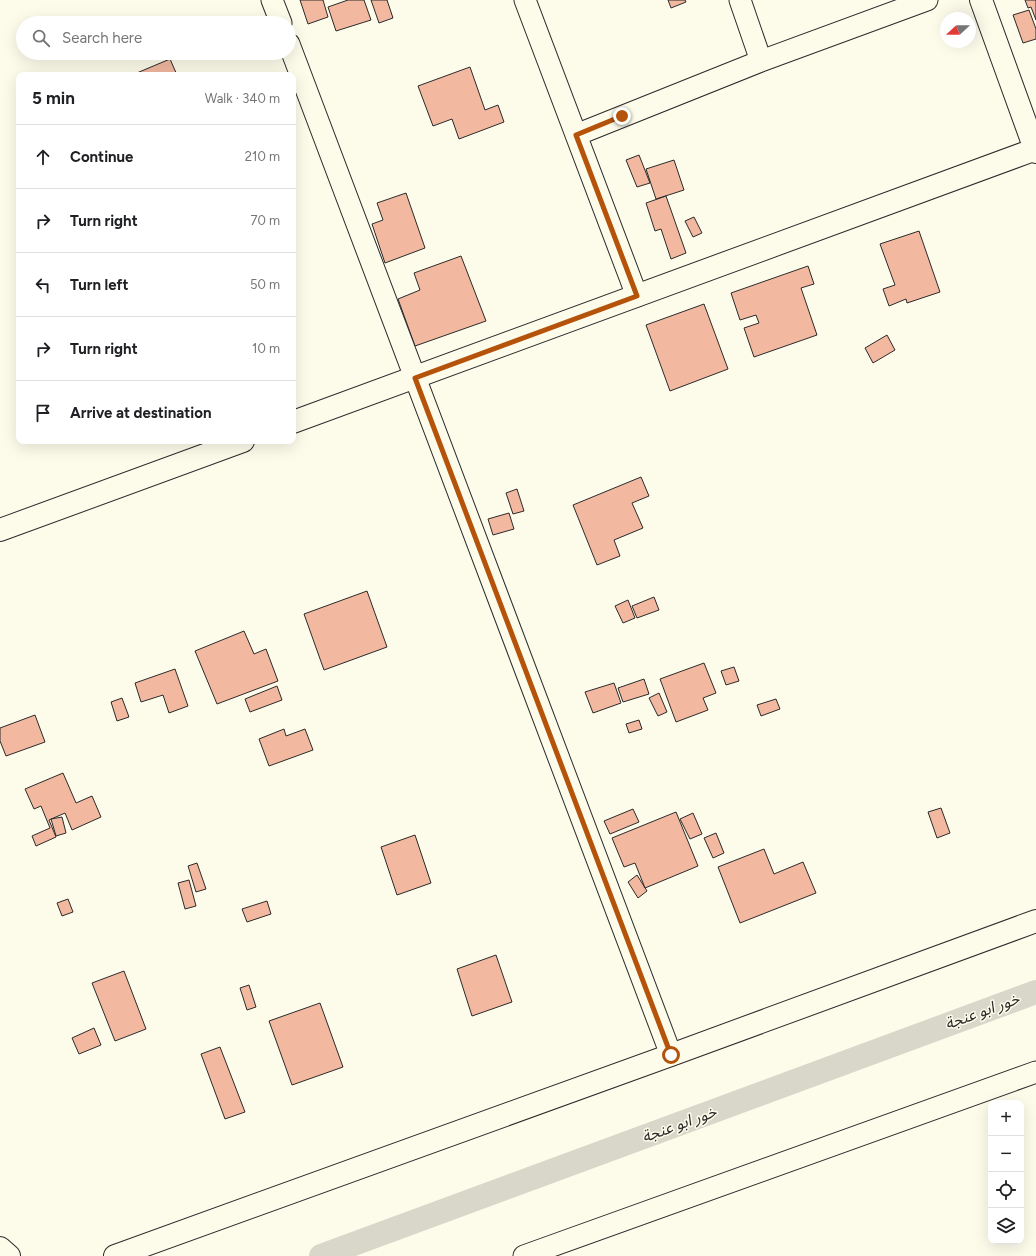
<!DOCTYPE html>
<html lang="en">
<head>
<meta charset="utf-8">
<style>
  body { margin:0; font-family:Figtree,"Noto Sans Arabic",sans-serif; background:#f2f2f2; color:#202124 }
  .controls { position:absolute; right:12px; bottom:12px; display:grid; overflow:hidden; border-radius:8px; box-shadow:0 4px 16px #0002 }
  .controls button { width:36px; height:36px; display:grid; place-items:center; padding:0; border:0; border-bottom:1px solid #e0e0e0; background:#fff; color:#202124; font:20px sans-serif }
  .compass { position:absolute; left:940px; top:12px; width:36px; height:36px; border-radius:50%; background:#fff; box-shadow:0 4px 16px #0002; rotate:249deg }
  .stop { position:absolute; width:12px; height:12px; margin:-9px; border:3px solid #b45309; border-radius:50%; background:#fff }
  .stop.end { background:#b45309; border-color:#fff; box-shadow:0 1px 4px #0008 }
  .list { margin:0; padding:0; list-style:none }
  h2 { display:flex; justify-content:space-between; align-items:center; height:52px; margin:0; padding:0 16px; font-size:17px }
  h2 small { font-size:13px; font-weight:400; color:#757577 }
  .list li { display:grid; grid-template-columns:26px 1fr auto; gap:12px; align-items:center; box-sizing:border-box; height:64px; padding:0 16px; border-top:1px solid #e0e0e0 }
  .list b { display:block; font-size:15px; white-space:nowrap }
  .list em { font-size:13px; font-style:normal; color:#757577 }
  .icon { flex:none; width:22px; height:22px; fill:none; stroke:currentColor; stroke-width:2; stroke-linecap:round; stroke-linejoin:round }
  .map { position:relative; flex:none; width:1036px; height:1256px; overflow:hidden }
  .search { position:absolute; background:#fff; box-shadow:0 4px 16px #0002; left:16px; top:16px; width:280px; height:44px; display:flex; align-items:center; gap:10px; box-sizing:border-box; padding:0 14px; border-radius:22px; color:#757577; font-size:15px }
  .panel { position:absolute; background:#fff; box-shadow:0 4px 16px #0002; left:16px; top:72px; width:280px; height:372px; border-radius:8px }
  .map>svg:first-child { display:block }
</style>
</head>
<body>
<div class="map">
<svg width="1036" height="1256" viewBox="0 0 1036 1256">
  <rect width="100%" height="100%" fill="#fdfbea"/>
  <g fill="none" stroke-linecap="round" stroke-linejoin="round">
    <path stroke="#d8d7c9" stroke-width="24" d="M321,1256L1036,992"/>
  </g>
  <path fill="#f2b8a0" stroke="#2b2b2b" d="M300,0H323L328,17L308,24Z
    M348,0H364L371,20L336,31L328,7Z
    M371,0H387L393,18L379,23Z
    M668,0H685L686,2L671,8Z
    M1025,0H1036V20L1031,7L1028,8Z
    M1029,10L1036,29V39L1023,43L1013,15Z
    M170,59L177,75H132Z
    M470,67L485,110L498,105L504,122L459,139L452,119L433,126L418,86Z
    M639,155L650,183L637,187L626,160Z
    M674,160L684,190L656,199L646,169Z
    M406,193L425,248L385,263L372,224L383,220L377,203Z
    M666,196L686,253L671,259L661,229L655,231L646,203Z
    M694,217L702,233L693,237L685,221Z
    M919,231L940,292L907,303L906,299L889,306L883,289L895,285L880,244Z
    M461,256L486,321L415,346L398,299L420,290L414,273Z
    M808,266L814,284L801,288L817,335L754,357L744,328L759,323L756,315L740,320L731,293Z
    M704,304L728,369L670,391L646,325Z
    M887,335L895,350L873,363L865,348Z
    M641,477L649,496L632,503L643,528L614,540L620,556L597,565L573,505Z
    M517,489L524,511L513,514L506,493Z
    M509,513L514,529L493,535L488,519Z
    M367,591L387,647L324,670L304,614Z
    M654,597L659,610L637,618L632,606Z
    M628,600L635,618L623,623L615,606Z
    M244,631L254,654L266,649L278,681L217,704L195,651Z
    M704,663L716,693L703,698L708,710L676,722L660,679Z
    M734,667L739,681L726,685L721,671Z
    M175,669L188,706L169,713L163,695L141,702L135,683Z
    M644,679L649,694L623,702L618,688Z
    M614,683L621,703L593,713L585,692Z
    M277,686L282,700L250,712L245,699Z
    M659,693L667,712L658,716L649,698Z
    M122,698L129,717L117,721L111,702Z
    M776,699L780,709L761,716L757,705Z
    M35,715L45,742L6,756L0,741V728Z
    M639,720L642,729L629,733L626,724Z
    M284,729L286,736L305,729L313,750L269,766L259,739Z
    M63,773L76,803L92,796L101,817L72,830L65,813L49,820L56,837L36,846L32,836L50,828L41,806L34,809L25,789Z
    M941,808L950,833L937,838L928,812Z
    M633,809L639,822L610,834L604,821Z
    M676,812L698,866L645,888L635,863L624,867L612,838Z
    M693,813L702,834L690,839L680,819Z
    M62,817L66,833L56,836L51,819Z
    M716,833L724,853L713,858L704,838Z
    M415,835L431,883L397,895L381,847Z
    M764,849L774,874L803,862L816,893L740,923L718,867Z
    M197,863L206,889L196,892L188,866Z
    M637,875L647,891L638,898L628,882Z
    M189,880L196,906L185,909L178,883Z
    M68,899L73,912L62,916L57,903Z
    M267,901L271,914L247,922L242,909Z
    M496,955L512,1002L472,1016L457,969Z
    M124,971L146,1029L115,1041L92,983Z
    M249,985L256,1007L247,1010L240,988Z
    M320,1003L343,1067L292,1085L269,1021Z
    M94,1028L101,1045L79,1054L72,1038Z
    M220,1047L245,1112L225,1119L201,1054Z"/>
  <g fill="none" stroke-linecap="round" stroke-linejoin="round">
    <g stroke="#2b2b2b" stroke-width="23">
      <path id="minor" d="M272,0L281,23
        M525,0L637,296
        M740,0L761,61
        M289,44L671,1055
        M576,135L761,61L927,0
        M524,1256L1036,1072"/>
    </g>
    <g stroke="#2b2b2b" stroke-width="24">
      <path id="tertiary" d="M981,0L1036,152
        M293,422L1036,149
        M0,530L243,441
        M0,1248L9,1256
        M115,1256L671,1055L1036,921"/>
    </g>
    <use href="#minor" stroke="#fdfbea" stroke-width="21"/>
    <use href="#tertiary" stroke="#fdfbea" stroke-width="22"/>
  </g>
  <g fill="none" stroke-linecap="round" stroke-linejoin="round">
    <path stroke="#b45309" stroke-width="5" d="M622,116L576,135L637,296L415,378L671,1055"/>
  </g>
  <g text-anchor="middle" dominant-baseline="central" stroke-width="3" stroke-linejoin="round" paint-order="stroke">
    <g font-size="16" font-style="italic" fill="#2b2b2b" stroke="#fdfbea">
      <text transform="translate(982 1011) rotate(-20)">خور ابو عنجة</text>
      <text transform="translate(679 1124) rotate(-20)">خور ابو عنجة</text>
    </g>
  </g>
</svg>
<div class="controls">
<button>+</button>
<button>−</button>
<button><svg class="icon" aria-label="locate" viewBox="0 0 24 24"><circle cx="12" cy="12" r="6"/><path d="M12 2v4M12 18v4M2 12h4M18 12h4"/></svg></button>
<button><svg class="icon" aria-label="layers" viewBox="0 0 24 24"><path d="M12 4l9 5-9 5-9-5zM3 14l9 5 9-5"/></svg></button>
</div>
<svg class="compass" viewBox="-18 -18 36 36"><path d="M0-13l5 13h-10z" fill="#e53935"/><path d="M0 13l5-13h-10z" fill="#757577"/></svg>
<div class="stop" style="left:671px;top:1055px"></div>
<div class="stop end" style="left:622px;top:116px"></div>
<div class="search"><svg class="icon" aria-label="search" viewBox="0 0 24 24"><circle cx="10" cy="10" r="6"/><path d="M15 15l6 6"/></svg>Search here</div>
<section class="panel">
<h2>5 min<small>Walk · 340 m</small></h2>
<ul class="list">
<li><svg class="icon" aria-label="ahead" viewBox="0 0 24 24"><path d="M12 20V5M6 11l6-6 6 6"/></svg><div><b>Continue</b></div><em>210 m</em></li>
<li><svg class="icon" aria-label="right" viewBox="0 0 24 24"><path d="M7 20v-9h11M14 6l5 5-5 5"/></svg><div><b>Turn right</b></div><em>70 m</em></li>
<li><svg class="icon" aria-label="left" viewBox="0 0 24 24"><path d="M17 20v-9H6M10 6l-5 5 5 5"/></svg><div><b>Turn left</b></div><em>50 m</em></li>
<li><svg class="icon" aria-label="right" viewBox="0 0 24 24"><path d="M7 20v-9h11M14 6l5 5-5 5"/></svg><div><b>Turn right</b></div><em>10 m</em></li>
<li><svg class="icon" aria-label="arrive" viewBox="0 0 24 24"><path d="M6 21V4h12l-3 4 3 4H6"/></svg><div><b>Arrive at destination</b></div></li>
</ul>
</section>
</div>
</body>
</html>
